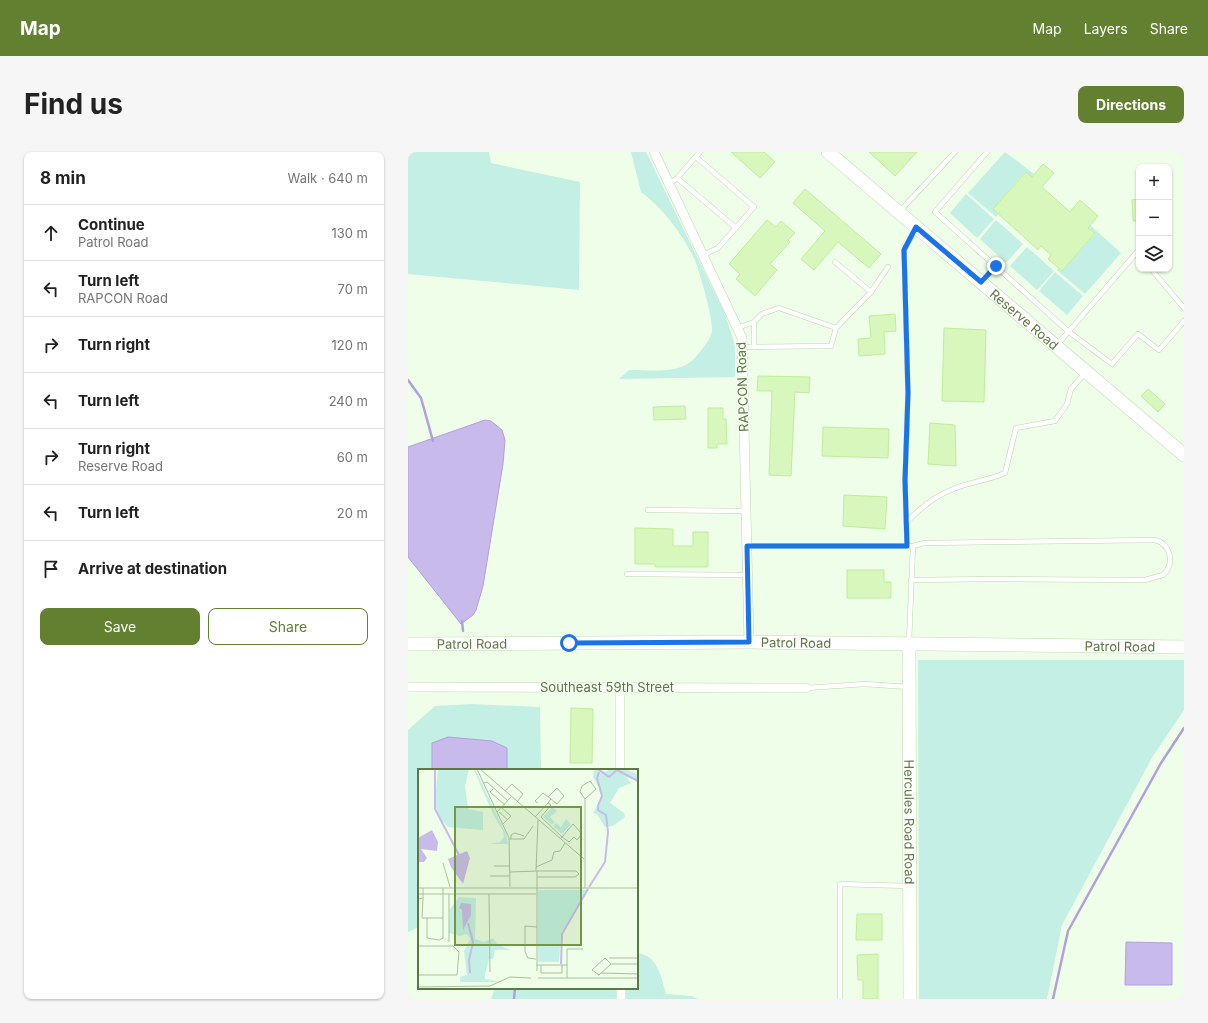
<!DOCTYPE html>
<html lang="en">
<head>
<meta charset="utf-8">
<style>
  body { margin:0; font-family:Inter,sans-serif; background:#f6f6f6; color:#222 }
  .controls { position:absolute; right:12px; top:12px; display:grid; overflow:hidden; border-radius:8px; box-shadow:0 1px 3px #0004 }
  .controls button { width:36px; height:36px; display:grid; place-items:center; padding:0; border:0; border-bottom:1px solid #e0e0e0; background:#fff; color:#222; font:20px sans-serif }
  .stop { position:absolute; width:12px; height:12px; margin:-9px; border:3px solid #1a73e8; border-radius:50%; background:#fff }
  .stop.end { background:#1a73e8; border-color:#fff; box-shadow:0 1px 4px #0008 }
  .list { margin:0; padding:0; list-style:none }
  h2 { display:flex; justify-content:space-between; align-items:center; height:52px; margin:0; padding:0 16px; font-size:17px }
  h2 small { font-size:13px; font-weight:400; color:#767676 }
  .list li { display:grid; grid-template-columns:26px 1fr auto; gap:12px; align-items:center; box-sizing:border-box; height:56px; padding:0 16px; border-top:1px solid #e0e0e0 }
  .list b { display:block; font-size:15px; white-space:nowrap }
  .list p { margin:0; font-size:13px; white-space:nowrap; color:#767676 }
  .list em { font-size:13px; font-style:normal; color:#767676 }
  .actions { display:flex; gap:8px; padding:12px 16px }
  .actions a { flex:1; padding:9px 0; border:1px solid #638030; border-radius:8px; text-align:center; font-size:14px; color:#638030 }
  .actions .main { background:#638030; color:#fff }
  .icon { flex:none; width:22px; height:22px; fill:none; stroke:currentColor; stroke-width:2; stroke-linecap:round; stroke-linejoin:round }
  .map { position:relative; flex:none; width:776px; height:847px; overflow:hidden; border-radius:8px }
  header { display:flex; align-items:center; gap:24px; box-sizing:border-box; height:56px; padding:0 20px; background:#638030; color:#fff }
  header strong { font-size:19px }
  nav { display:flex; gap:22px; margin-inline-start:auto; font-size:14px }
  .intro { display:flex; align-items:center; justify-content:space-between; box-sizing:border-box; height:96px; padding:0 24px }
  h1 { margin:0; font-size:28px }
  .button { padding:10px 18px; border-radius:8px; background:#638030; color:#fff; font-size:14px; font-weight:700 }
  main { display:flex; gap:24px; padding:0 24px }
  aside { flex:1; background:#fff; border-radius:8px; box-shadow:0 1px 3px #0004 }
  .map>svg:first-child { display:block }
</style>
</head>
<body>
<header>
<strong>Map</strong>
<nav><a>Map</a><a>Layers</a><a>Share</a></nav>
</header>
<div class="intro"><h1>Find us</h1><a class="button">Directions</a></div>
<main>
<aside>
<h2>8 min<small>Walk · 640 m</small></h2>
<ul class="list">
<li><svg class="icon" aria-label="ahead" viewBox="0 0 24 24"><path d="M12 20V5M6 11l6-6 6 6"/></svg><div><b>Continue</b><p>Patrol Road</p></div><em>130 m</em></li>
<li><svg class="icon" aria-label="left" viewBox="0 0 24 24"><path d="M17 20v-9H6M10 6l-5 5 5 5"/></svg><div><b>Turn left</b><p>RAPCON Road</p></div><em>70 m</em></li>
<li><svg class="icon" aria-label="right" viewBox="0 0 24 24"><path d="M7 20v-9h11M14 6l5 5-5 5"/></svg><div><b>Turn right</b></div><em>120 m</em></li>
<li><svg class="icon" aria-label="left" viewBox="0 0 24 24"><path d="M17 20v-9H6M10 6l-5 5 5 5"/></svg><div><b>Turn left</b></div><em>240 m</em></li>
<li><svg class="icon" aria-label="right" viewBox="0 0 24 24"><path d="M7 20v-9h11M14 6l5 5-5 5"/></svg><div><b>Turn right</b><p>Reserve Road</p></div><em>60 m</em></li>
<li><svg class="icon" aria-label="left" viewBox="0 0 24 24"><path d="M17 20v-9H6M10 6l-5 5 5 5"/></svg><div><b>Turn left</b></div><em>20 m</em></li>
<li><svg class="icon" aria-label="arrive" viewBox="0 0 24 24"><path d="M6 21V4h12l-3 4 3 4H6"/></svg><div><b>Arrive at destination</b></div></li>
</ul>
<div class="actions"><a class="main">Save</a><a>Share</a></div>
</aside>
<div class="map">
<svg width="776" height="847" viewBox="0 0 776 847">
  <rect width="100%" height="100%" fill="#eefee8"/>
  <path fill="#c4efe4" d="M0,0H81L83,11L172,30L171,138L0,122Z
    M223,0H238L317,162L327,193V225L211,227L221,218C239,218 262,221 278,213C286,209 302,189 304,180C306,169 291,117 286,106C274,82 255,56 233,40Z
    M597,0L626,22L624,25L617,20L585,57L590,62L588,65L560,41Z
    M558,42L586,67L569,86L542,61Z
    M588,68L615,92L598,111L572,87Z
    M682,73L713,101L677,142L649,118L650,116L654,119L687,82L680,75Z
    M619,95L646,119L629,138L602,114Z
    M647,120L675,144L659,163L631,139Z
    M510,508H776V558L745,604L654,773L639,847H511Z
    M64,552L132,555L133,618H11V775L0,780V578L27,554Z
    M229,801C250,803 253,825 258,842L283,844L290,847H83L87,836H229Z"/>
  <path fill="#c8baeb" stroke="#b29fde" d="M77,268L83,269L94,278L97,288L95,312L75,434L68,458L65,463L53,472L0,405V295Z
    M40,585L84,589L99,596V618H24V591Z
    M718,790L764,791V833H717Z"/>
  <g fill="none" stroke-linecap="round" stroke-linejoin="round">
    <path stroke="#b29fde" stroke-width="2.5" d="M0,228L13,246L25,289
      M54,469L55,479
      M106,847L107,836
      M645,847L660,779L753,611L776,576"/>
  </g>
  <path fill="#d7f7bd" stroke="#c1ec9b" d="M323,0H356L367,10L352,26Z
    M461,0H509L487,24Z
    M635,12L646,21L634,35L662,60L672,48L690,64L680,76L687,81L654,119L640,107L643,103L633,94L630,98L585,57L618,20L624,25Z
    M397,37L473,102L461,116L430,90L406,118L393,107L417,79L385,51Z
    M731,47V69H725L724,48Z
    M359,68L368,75L373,69L387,81L380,88L382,90L362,112L369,118L347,144L328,127L332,122L321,112Z
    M487,162L488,179L476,180L477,202L451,204L450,187L463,186L461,164Z
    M536,176L578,178L576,250L534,249Z
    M350,224L402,225L401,241L387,240L383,324L361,323L364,239H349Z
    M740,237L757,252L750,260L733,244Z
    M277,254L278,267L246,268L245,255Z
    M300,256H315V267H318L319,292H309V296H300Z
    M522,271L547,273L548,314L520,312Z
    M415,275L481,277L480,306L414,304Z
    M436,343L479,345L477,377L435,374Z
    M227,376L265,377V394H285V380H300V415H247V412H227Z
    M439,418H476V430H483V446H439Z
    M163,556L185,557L184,611H162Z
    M449,762H474V788H448Z
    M470,802V847H455V828H450L449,803Z"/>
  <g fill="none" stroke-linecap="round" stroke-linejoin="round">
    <g stroke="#bed5af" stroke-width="5.5">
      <path id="lane" d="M579,0L527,60L661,180L704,212L730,182L751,198L776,169
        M288,5L346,55L310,96L295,103
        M269,26L328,76
        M261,32L269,26L292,0
        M492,59L547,0
        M427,110L463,140
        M743,117L776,156
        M574,129L588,114
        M329,176L346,170
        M649,193L729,100L731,102
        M334,195L423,194L428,176L463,140L480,115
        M346,195V170L354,162L371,156L428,176
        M240,358L338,359
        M498,371C511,357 525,345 543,338C560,330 579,329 597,321L608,276L647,269L659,252L663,237L678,220
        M339,394H505L501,490
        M499,394L497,328L500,241L496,98L508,77
        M219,422L339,423
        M503,428L584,427L737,428L755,423C767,412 763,392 747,388L516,391L505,394
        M398,536L457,532L500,535
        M432,847V732L501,734"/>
    </g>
    <g stroke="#bed5af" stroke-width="10">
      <path id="street" d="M246,0L334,186L341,490
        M0,535L398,536
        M212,535V618
        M213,836V847"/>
    </g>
    <g stroke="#c0dbae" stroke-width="14">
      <g id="secondary">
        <path id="s1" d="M420,0L776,303"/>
        <path id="s2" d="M0,492L341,490L776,495"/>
        <path id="s3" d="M501,493L502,847"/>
      </g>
    </g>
    <use href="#lane" stroke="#fff" stroke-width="4.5"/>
    <use href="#street" stroke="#fff" stroke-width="9"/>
    <use href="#secondary" stroke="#fff" stroke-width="13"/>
  </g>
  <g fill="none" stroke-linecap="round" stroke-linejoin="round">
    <path stroke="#1a73e8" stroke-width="5" d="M161,491L341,490L339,394H499L497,328L500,241L496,98L508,75L573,130L588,114"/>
  </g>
  <g text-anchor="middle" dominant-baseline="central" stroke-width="3.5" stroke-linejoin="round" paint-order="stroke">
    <g font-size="13" fill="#5e7845" stroke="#f4fff1">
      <text stroke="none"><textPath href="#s1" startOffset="258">Reserve Road</textPath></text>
      <text transform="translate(334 235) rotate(-92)">RAPCON Road</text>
      <text stroke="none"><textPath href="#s2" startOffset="388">Patrol Road</textPath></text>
      <text stroke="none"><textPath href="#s2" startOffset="64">Patrol Road</textPath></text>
      <text stroke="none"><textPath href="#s2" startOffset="712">Patrol Road</textPath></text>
      <text x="199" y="535">Southeast 59th Street</text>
      <text stroke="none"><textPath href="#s3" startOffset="177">Hercules Road Road</textPath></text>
    </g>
  </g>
  <g transform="translate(10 617)">
    <rect width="220" height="220" fill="#eefee8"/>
    <path d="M20,0H51L47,17L50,40L65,43V61L30,58L21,48L17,34ZM177,0L188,3L192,0H208L220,6V11L208,8L213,14L201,19L192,34L206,44L207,48L195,57L187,58L179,45L175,44L185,26L175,8ZM56,1L57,0L88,65L90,75H71L82,73L86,68L85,62L75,45ZM134,38L139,42L132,48L137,53L134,56L125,48ZM148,50L153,55L144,65L135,57L138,54L143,58ZM120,121H169L143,164L141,193H120ZM41,128L58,129L57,170L66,173L75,169L79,175L93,181H77L75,190H71L67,205V210L84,213H42V208L49,206L46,182L52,170L49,165L42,167L31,164L32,140Z" fill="#c4efe4"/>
    <path d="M14,61L20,73L19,82L3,80L9,89L6,93H1L0,69ZM49,82L52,89L45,115L33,98L30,90ZM43,134L53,135V146L45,161L44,141L41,139Z" fill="#c8baeb"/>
    <path fill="none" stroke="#c8baeb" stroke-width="2" d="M17,0V40L41,86M180,0L191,8L199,1L220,12M171,118L187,93L190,63L188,46L180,41V37L184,27L179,9L181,3M50,154L55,173L51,191L52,204M143,195L144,165L170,120"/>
    <path fill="none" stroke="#abc09d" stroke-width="1" d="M59,0L91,69L92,118M62,0L166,90M65,14L69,13L90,32M75,20L72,23L87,36M87,22L94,15L105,25L99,33M130,28L139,19L146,27L139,35L133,30M167,30L178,20L172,12L164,17L162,23L167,30V119M120,34L117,32L125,24L133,30L130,34M84,39L93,47L85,55M79,43L93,28M81,43L90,51M117,48L130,34L133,36L123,48L144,68L151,73L156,68L159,71L164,65L155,55L144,68L142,70M91,70H106L115,57M93,70V66L97,64L106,67M25,94L32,118M76,97H92M118,98L134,91L136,83L142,82L147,74M118,102L120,51M92,103L119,102V202M72,107H92M119,108H157L161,105L158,102H119M0,119H220M0,125H118M71,125L72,203M5,129L4,149H25V119M0,130L5,129V119M9,149V169L21,171L25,169V149M31,173V125M0,177H35L41,183L39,206H0M191,189H220M118,190L110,189L107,183V157L119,158M193,195L187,189L174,201L181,206L193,195H220V205M118,196H149M123,196V204H144V196M183,204L220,205M120,209H220M149,209V180H165M0,218L72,217L92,208L113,209"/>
    <path fill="#739744" fill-opacity="0.15" stroke="#739744" stroke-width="2" d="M37,38H163V176H37Z"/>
    <rect width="220" height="220" fill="none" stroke="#5e7845" stroke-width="2"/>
  </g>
</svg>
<div class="controls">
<button>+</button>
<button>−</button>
<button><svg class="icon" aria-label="layers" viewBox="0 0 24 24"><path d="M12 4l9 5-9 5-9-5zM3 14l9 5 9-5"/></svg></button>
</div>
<div class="stop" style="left:161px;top:491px"></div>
<div class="stop end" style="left:588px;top:114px"></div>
</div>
</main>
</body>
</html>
